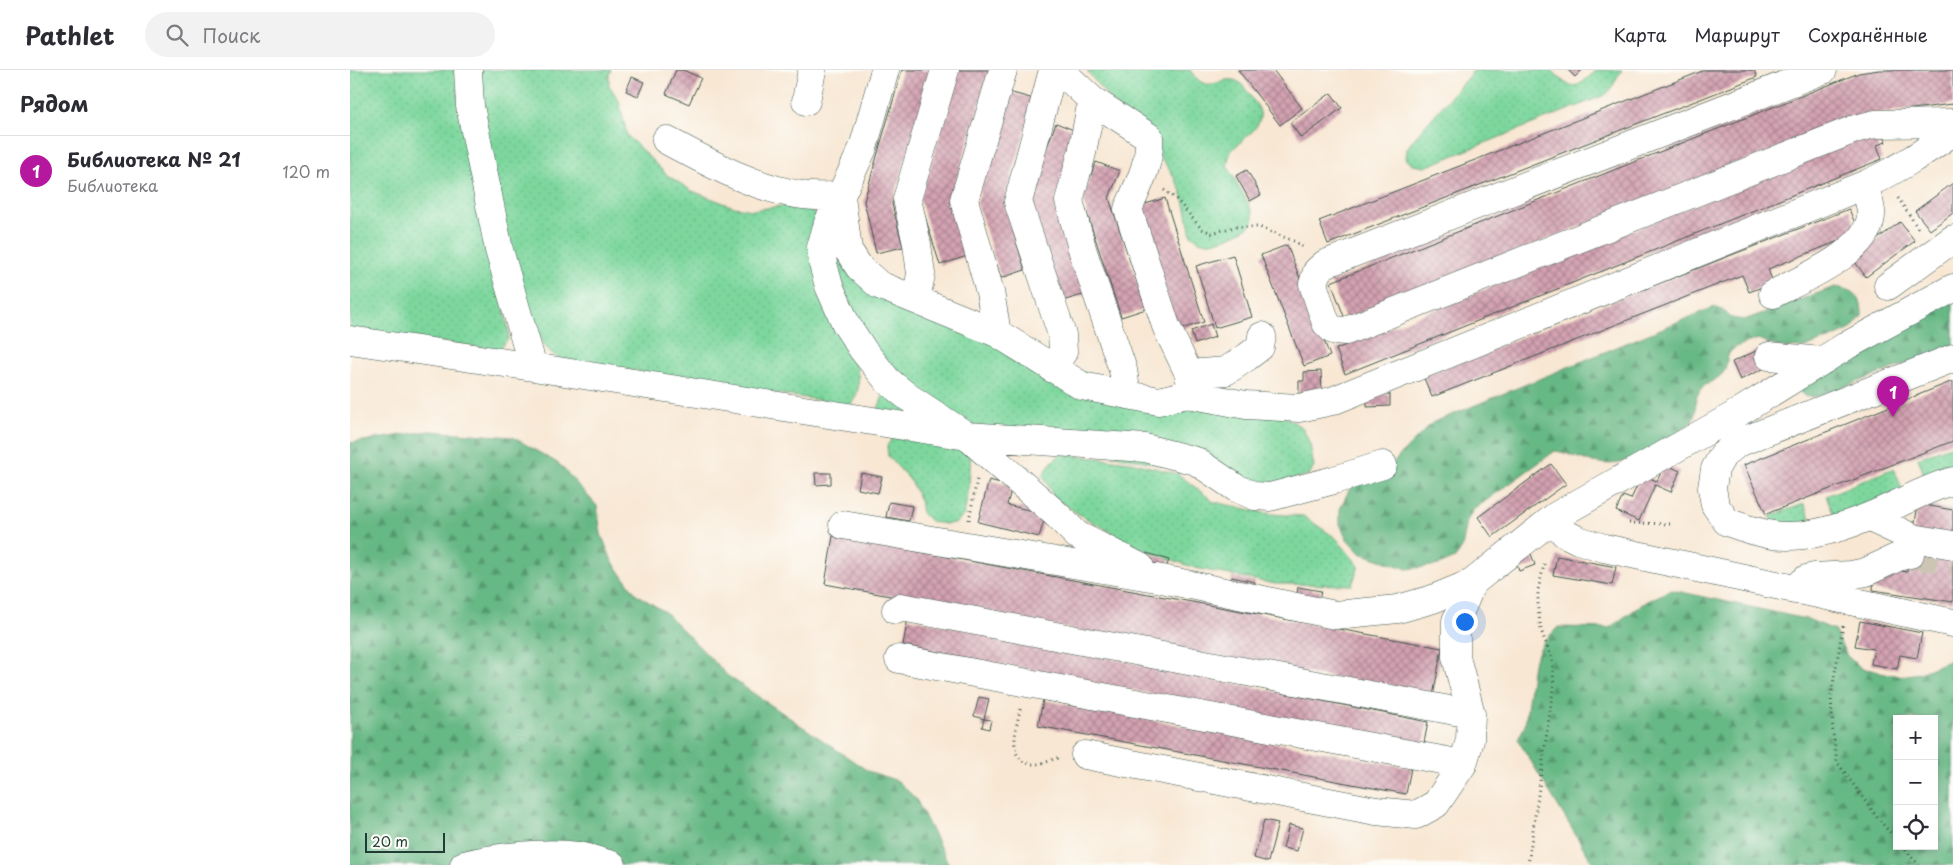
<!DOCTYPE html>
<html lang="ru">
<head>
<meta charset="utf-8">
<style>
  body { margin:0; font-family:"Playpen Sans",sans-serif; background:#f2f2f3; color:#2b2b33 }
  .controls { position:absolute; right:15px; bottom:15px; display:grid; overflow:hidden; border-radius:0px; box-shadow:0 2px 8px #0003 }
  .controls button { width:45px; height:45px; display:grid; place-items:center; padding:0; border:0; border-bottom:1px solid #e1e1e2; background:#fff; color:#2b2b33; font:25px sans-serif }
  .scale { position:absolute; left:15px; bottom:12px; width:80px; box-sizing:border-box; padding-left:5px; border:2px solid #1f3d34; border-top:0; font-size:14px; line-height:18px; white-space:nowrap; color:#1f3d34; -webkit-text-stroke:4px #fdfcf7; paint-order:stroke }
  .you { position:absolute; left:1114px; top:551px; width:18px; height:18px; margin:-12px; border:4px solid #fff; border-radius:50%; background:#1a73e8; box-shadow:0 0 0 8px #1a73e833 }
  .badge { display:grid; place-items:center; width:32px; height:32px; border-radius:50%; background:#b5179e; color:#fff; font-size:16px; font-weight:700 }
  .pin { position:absolute; translate:-50% -41px; filter:drop-shadow(0 1px 2px #0008) }
  .pin::after { content:''; position:absolute; top:26px; width:18px; height:15px; background:inherit; clip-path:polygon(0 0,100% 0,50% 100%) }
  .list { margin:0; padding:0; list-style:none }
  h2 { display:flex; justify-content:space-between; align-items:center; height:65px; margin:0; padding:0 20px; font-size:21px }
  h2 small { font-size:16px; font-weight:400; color:#7c7c81 }
  .list li { display:grid; grid-template-columns:32px 1fr auto; gap:15px; align-items:center; box-sizing:border-box; height:70px; padding:0 20px; border-top:1px solid #e1e1e2 }
  .list b { display:block; font-size:19px; white-space:nowrap }
  .list p { margin:0; font-size:16px; white-space:nowrap; color:#7c7c81 }
  .list em { font-size:16px; font-style:normal; color:#7c7c81 }
  .icon { flex:none; width:28px; height:28px; fill:none; stroke:currentColor; stroke-width:2; stroke-linecap:round; stroke-linejoin:round }
  .map { position:relative; flex:none; width:1603px; height:795px; overflow:hidden }
  header { display:flex; align-items:center; gap:30px; box-sizing:border-box; height:70px; padding:0 25px; background:#fff; border-bottom:1px solid #e1e1e2 }
  header strong { font-size:24px }
  nav { display:flex; gap:28px; margin-inline-start:auto; font-size:18px }
  .search { width:350px; height:45px; background:#f2f2f3; display:flex; align-items:center; gap:12px; box-sizing:border-box; padding:0 18px; border-radius:28px; color:#7c7c81; font-size:19px }
  main { display:flex }
  aside { flex:1; background:#fff }
  .map>svg:first-child { display:block }
</style>
</head>
<body>
<header>
<strong>Pathlet</strong>
<div class="search"><svg class="icon" aria-label="search" viewBox="0 0 24 24"><circle cx="10" cy="10" r="6"/><path d="M15 15l6 6"/></svg>Поиск</div>
<nav><a>Карта</a><a>Маршрут</a><a>Сохранённые</a></nav>
</header>
<main>
<aside>
<h2>Рядом<small></small></h2>
<ul class="list">
<li><span class="badge">1</span><div><b>Библиотека № 21</b><p>Библиотека</p></div><em>120 m</em></li>
</ul>
</aside>
<div class="map">
<svg width="1603" height="795" viewBox="0 0 1603 795">
  <defs>
    <pattern id="grass-dots" width="8" height="8" patternUnits="userSpaceOnUse" patternTransform="scale(1.25)"><rect width="8" height="8" fill="#7dd79d"/><path d="M2 2h.1M6 6h.1" fill="none" stroke="#6cb988" stroke-width="1.8" stroke-linecap="round"/></pattern>
    <pattern id="forest-firs" width="22" height="20" patternUnits="userSpaceOnUse" patternTransform="scale(1.25)"><rect width="22" height="20" fill="#66b884"/><path d="M5 1l3.5 6h-7zM16 11l3.5 6h-7z" fill="#53976d"/></pattern>
    <pattern id="building-cross-hatch" width="8" height="8" patternUnits="userSpaceOnUse" patternTransform="scale(1.25)"><rect width="8" height="8" fill="#d4a2b2"/><path d="M0 0l8 8M0 8l8-8" fill="none" stroke="#ab8592"/></pattern>
  </defs>
  <rect width="100%" height="100%" fill="#fdfcf7"/>
  <filter id="ink" filterUnits="userSpaceOnUse"><feTurbulence type="fractalNoise" baseFrequency=".02" numOctaves="2"/><feDisplacementMap in="SourceGraphic" scale="10" xChannelSelector="R" yChannelSelector="G"/><feConvolveMatrix kernelMatrix="1 2 1 2 8 2 1 2 1" color-interpolation-filters="sRGB"/></filter>
  <filter id="wash" filterUnits="userSpaceOnUse"><feTurbulence type="fractalNoise" baseFrequency=".0096" numOctaves="4" result="noise"/><feDisplacementMap in="SourceGraphic" scale="20" xChannelSelector="R" yChannelSelector="G"/><feGaussianBlur stdDeviation="1.12" result="paint"/><feColorMatrix in="noise" values="0 0 0 0 0 0 0 0 0 0 0 0 0 0 0 0 0 1.4 0 .05"/><feComposite in="paint" operator="in"/></filter>
  <g filter="url(#wash)">
    <rect width="100%" height="100%" fill="#f8e7d3"/>
    <path fill="url(#grass-dots)" stroke="#4e8a68" d="M0,0H108L159,263L158,270L148,280L0,259Z
      M128,0H261L259,5V15L269,31L277,65L317,105L342,121L384,137L403,140L439,135L453,137L466,144L469,150L502,284C509,301 513,321 500,335L211,289C204,285 198,281 194,274C184,257 178,236 172,217C149,147 139,73 128,0Z
      M737,0H840C860,31 872,0 890,13C896,18 901,28 906,34C922,55 889,69 880,83C879,86 878,91 877,95L901,139C902,143 904,147 903,151C898,162 862,175 852,172C848,171 844,167 841,165C838,151 836,134 831,121C812,78 764,40 737,0Z
      M1124,0H1202C1223,23 1225,19 1247,0H1272C1265,8 1264,19 1255,25L1075,97L1063,95L1056,89L1057,79L1062,71Z
      M478,170L502,199L819,340L855,339L934,346L953,358L960,375L964,397L959,405L911,416L615,353L546,310L509,261Z
      M539,322L570,345L527,341L533,326Z
      M542,368L592,372L621,382L619,418L614,445L606,453L596,454L581,452L572,443L570,430L560,410L538,386L537,376Z
      M1603,375V399L1576,410L1568,388Z
      M711,384L781,392L828,404L864,432L920,444L953,446L986,468L1009,496L1002,515L925,514L845,498L789,478L727,443L704,428L693,405L700,394Z
      M1544,398L1552,419L1485,447L1476,426Z
      M1454,434L1463,456L1423,453L1420,446Z"/>
    <path fill="url(#forest-firs)" stroke="#427a5c" fill-rule="evenodd" d="M1485,217C1505,220 1512,225 1512,246L1501,259L1484,267L1454,278L1429,277L1408,269C1400,272 1386,275 1380,282C1375,289 1378,300 1370,306C1363,312 1353,314 1349,322C1343,331 1348,342 1342,351C1334,362 1283,390 1269,393C1264,394 1255,394 1250,393C1234,392 1221,383 1205,381L1123,440L1117,451L1112,478L1105,488L1089,495L1057,499L1010,483L997,469L990,454V439L1000,418L1039,399L1049,386L1082,353L1364,237L1372,240L1381,248L1394,250Z
      M1603,229V276L1470,326L1457,327L1451,323L1450,319L1454,314Z
      M79,361L163,367L209,394L247,436L251,464L262,491L286,524L315,542L378,606L518,701L548,711L566,729L599,795H0V373Z
      M1322,520L1460,550L1484,560L1497,586L1511,598L1550,606L1570,603L1603,589V795H1244L1168,670L1175,655L1183,593L1193,573L1208,557L1259,558L1297,531ZM1547,649H1584V776H1547Z"/>
    <g id="blocks">
      <path fill="url(#building-cross-hatch)" d="M326,0H333L351,8L339,34L316,24Z
        M552,0H583L542,134L553,177L526,183L514,131Z
        M609,0H640L600,132L617,186L590,195L570,130Z
        M888,0H923L952,38L930,55Z
        M1218,0H1232L1225,7Z
        M1355,0H1404L1407,7L978,174L969,151Z
        M1529,0H1603V34L1512,45L995,249L981,212L1509,3Z
        M282,7L294,12L288,26L276,21Z
        M659,22L684,29L654,132L675,200L651,208L627,133Z
        M981,23L992,38L951,68L940,53Z
        M706,53L729,62L705,130L736,224L712,231L678,129Z
        M1532,60L1536,72L1527,75L1532,89L995,304L986,279Z
        M746,92L770,101L759,128L796,239L771,247L732,128Z
        M897,100L911,125L900,131L886,106Z
        M1603,113V143L1580,160L1565,141Z
        M815,128L854,252L828,260L789,136Z
        M1499,139L1509,163L1418,199L1423,213L1399,222L1392,205L1082,327L1073,306Z
        M1550,152L1565,171L1516,207L1502,188Z
        M937,175L980,286L954,296L911,185Z
        M883,185L902,247L865,258L846,196Z
        M861,254L865,267L845,274L841,261Z
        M1406,281L1415,298L1390,310L1382,292Z
        M971,301L972,325L949,326V311H954V302Z
        M1603,311V371L1416,444L1394,395Z
        M1040,324V336L1017,337V325Z
        M1201,394L1216,414L1142,467L1128,447Z
        M1315,394L1330,401L1321,422L1305,415L1289,451L1266,441L1273,426L1281,429L1292,405L1307,411Z
        M465,403H481V414L466,415Z
        M511,403L532,407L528,423L508,419Z
        M639,410L662,416L657,435L696,444L689,467L628,452Z
        M539,432L562,436L559,451L536,447Z
        M1568,434L1603,440V532L1523,520L1524,506L1546,500L1557,502Z
        M483,466L1092,578L1083,626L475,514Z
        M1180,481L1185,495L1169,501L1164,487Z
        M797,483L819,490L814,503L792,495Z
        M1207,486L1266,497L1262,515L1203,505Z
        M882,507L905,512L902,525L880,520Z
        M948,517L971,521L968,535L946,530Z
        M558,548L1078,652L1073,678L553,575Z
        M1510,551L1572,563L1567,588L1550,585L1547,599L1521,594L1524,579L1505,576Z
        M629,627L639,629L634,649L641,650L639,659L632,657L634,649L624,646Z
        M693,630L1061,698L1056,724L688,656Z
        M914,750L928,753L918,792L904,788Z
        M939,755L953,758L947,781L933,778Z"/>
    </g>
  </g>
  <g filter="url(#ink)">
    <use href="#blocks" fill-opacity="0" stroke="#40564c" stroke-width="1"/>
    <g fill="none" stroke-linecap="round" stroke-linejoin="round">
      <path stroke="#cdc5b3" stroke-width="28" stroke-dasharray="28 14" stroke-linecap="butt" d="M1560,484L1603,491"/>
      <g stroke="#40564c" stroke-width="29">
        <path id="minor" d="M118,0L120,36L149,180L183,297
          M535,0L513,78L478,153L471,177L473,194L479,216L496,254L513,280L538,311L558,327L617,366L706,444L727,465L790,497
          M703,0L668,132L712,265L713,282L703,299
          M710,0L742,30L799,67C801,92 788,116 778,139L816,256L839,304L841,316L838,324
          M1473,0L975,194L967,201L963,214L976,253L983,260L996,261L1505,59L1525,54L1603,53
          M742,30L732,83L719,131L733,182L773,300L777,325
          M456,31L462,0
          M316,70C359,93 404,118 452,125C465,127 479,126 491,126L498,180L509,197L529,215L647,263L732,316L809,331L838,324L896,335L949,338L982,331L1514,115
          M1538,216L1603,169
          M1423,224C1452,209 1524,180 1521,141C1520,132 1516,123 1514,115C1546,101 1574,82 1603,62
          M566,230L571,204L567,174L557,129L595,0
          M647,263L640,222L614,130L653,0
          M0,270L183,297L617,366L795,378L846,391L886,418L905,426L920,427L984,410L1033,395
          M1419,286L1472,291
          M1603,288L1388,373L1373,385L1365,399L1362,418L1365,435L1377,452C1390,457 1403,461 1417,464C1450,471 1488,459 1518,447C1547,436 1573,419 1603,411
          M839,304L876,301L897,287L910,277L912,266
          M1206,446L1214,463L1228,470L1254,478L1603,553
          M1518,447L1563,468L1603,475
          M493,455L812,509L985,545L1048,539L1083,529L1122,513L1206,446L1383,346L1496,276L1603,218
          M1445,520L1456,509L1464,507L1501,505L1516,502L1548,487L1560,484
          M546,540L551,537L1121,644
          M549,589L1113,694
          M735,685L1026,741L1066,745L1086,734L1113,694L1120,670L1121,644L1106,587V551L1122,513
          M114,795C146,787 197,781 229,786C240,788 251,792 262,795"/>
      </g>
      <path stroke="#40564c" stroke-width="3" stroke-dasharray="1 4" stroke-linecap="butt" d="M814,120L826,129L852,159L862,163L884,157H909L946,172L952,177
        M1548,128L1569,160
        M619,450L627,409
        M1279,453L1323,454
        M1493,556L1481,626L1483,663L1487,692L1529,750L1547,770
        M670,639C667,657 654,695 686,694C694,694 703,689 710,687
        M1552,776L1569,795
        M1178,795L1204,613L1202,589L1191,560L1188,539V520L1195,491"/>
      <use href="#minor" stroke="#fff" stroke-width="28"/>
    </g>
  </g>
</svg>
<div class="controls">
<button>+</button>
<button>−</button>
<button><svg class="icon" aria-label="locate" viewBox="0 0 24 24"><circle cx="12" cy="12" r="6"/><path d="M12 2v4M12 18v4M2 12h4M18 12h4"/></svg></button>
</div>
<div class="scale">20 m</div>
<div class="you"></div>
<div class="pin badge" style="left:1543px;top:347px">1</div>
</div>
</main>
</body>
</html>
